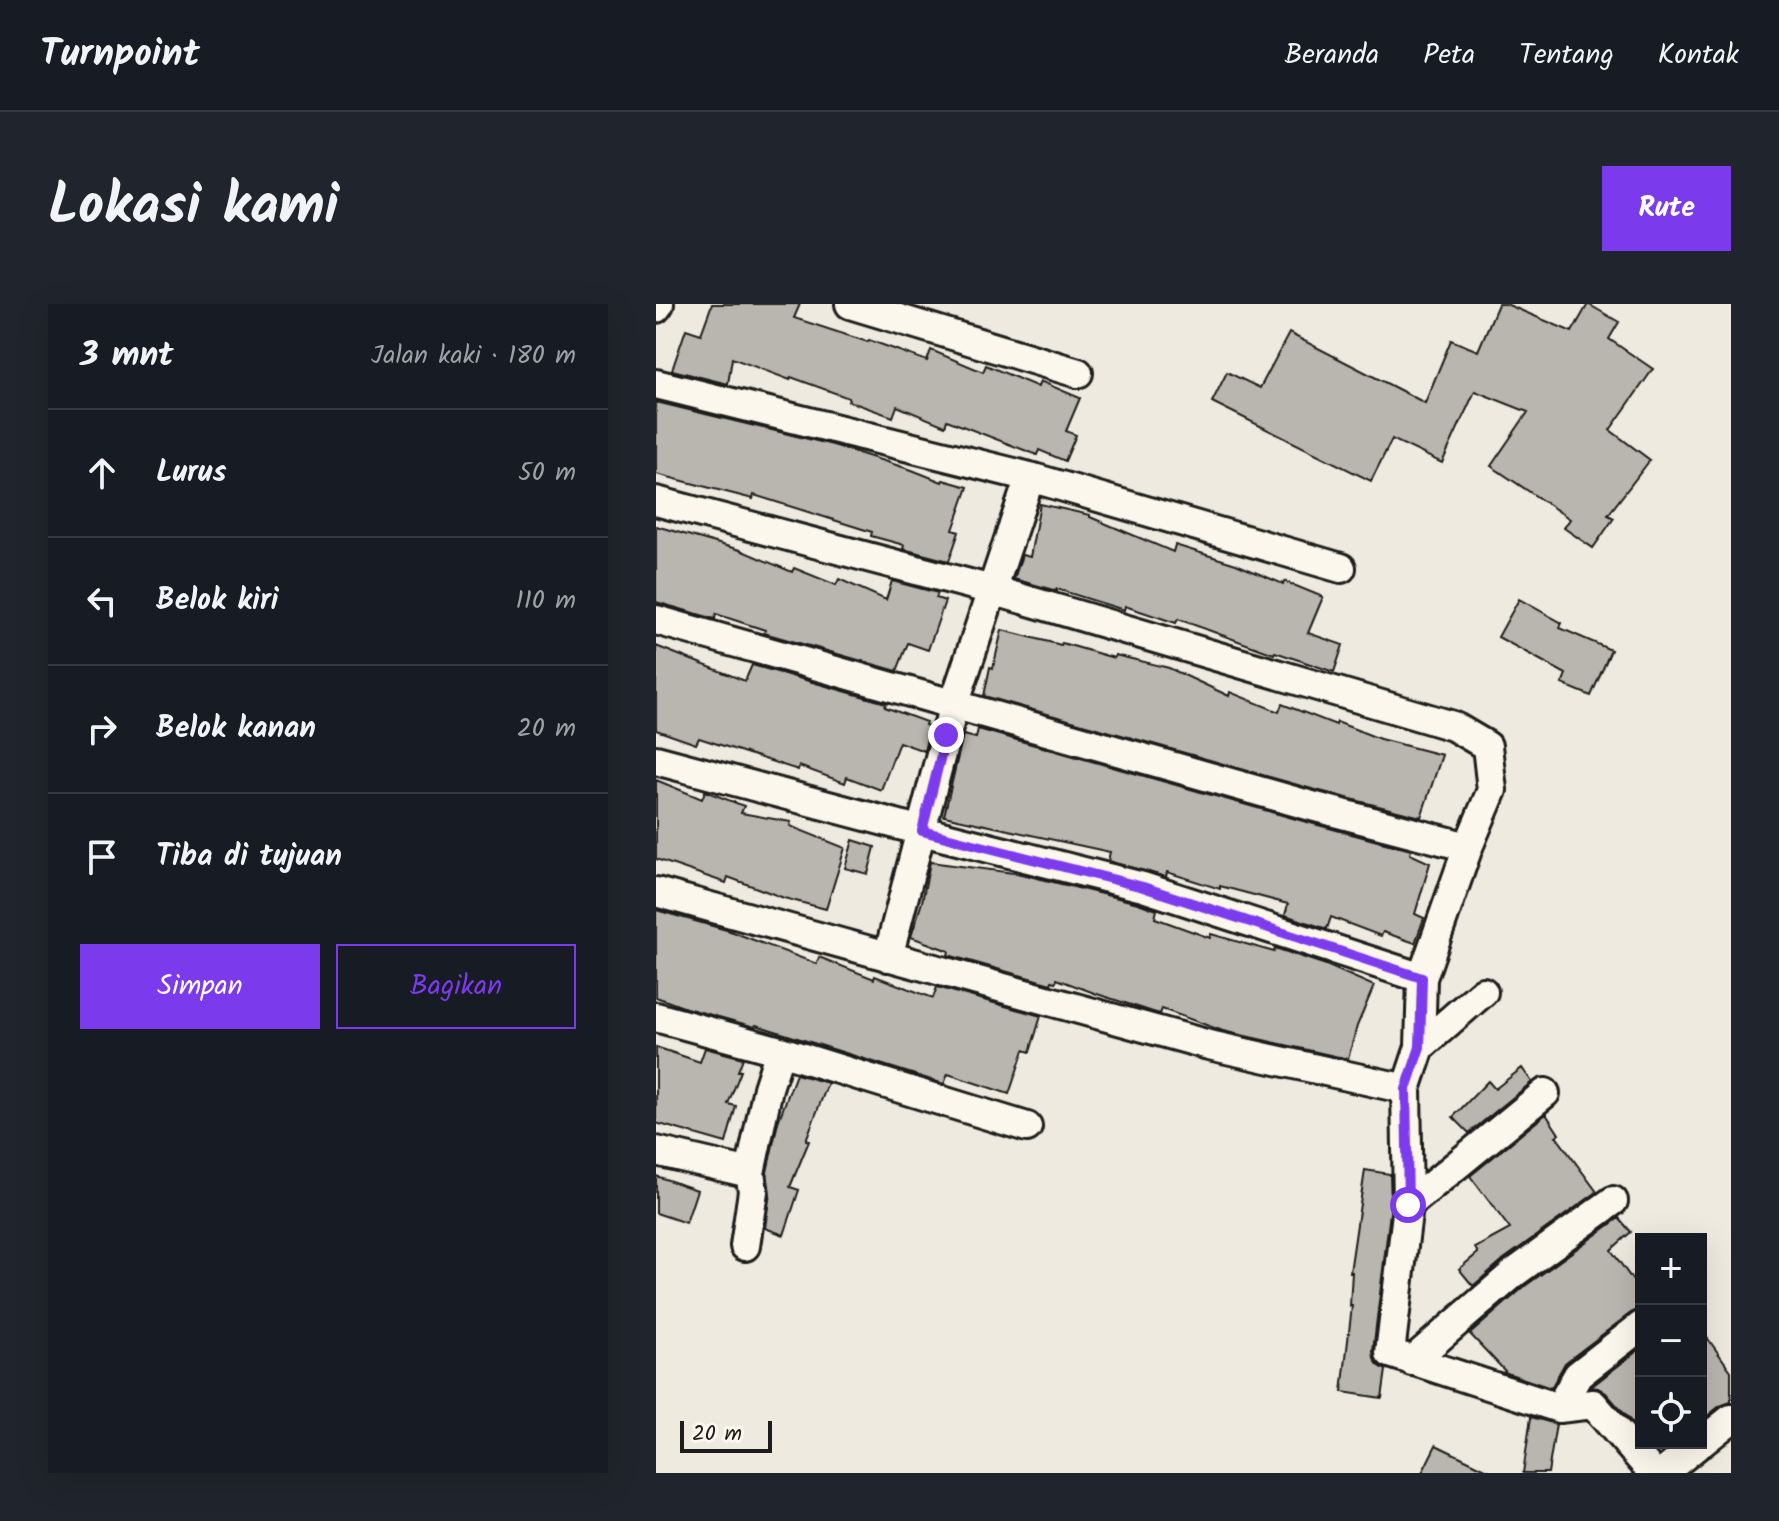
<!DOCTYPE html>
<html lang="id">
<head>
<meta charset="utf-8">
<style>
  body { margin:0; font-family:Kalam,sans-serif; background:#20242c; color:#f1f3f6 }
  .controls { position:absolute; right:24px; bottom:24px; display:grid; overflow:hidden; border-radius:0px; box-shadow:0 8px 32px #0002 }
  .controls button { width:72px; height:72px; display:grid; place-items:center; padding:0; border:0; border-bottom:2px solid #363941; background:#171b24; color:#f1f3f6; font:40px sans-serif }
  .scale { position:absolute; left:24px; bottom:20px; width:92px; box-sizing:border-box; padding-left:8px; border:4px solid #1c1c1c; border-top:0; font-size:22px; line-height:28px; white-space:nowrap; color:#1c1c1c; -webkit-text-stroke:6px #fbf7ec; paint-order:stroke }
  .stop { position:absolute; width:24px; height:24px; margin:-18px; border:6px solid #7c3aed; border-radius:50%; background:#fff }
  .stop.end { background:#7c3aed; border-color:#fff; box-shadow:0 2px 8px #0008 }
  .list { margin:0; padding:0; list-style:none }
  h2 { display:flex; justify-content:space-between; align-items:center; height:104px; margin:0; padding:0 32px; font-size:34px }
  h2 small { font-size:26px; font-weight:400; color:#9ea1a6 }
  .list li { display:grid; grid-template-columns:52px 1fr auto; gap:24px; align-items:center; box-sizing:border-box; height:128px; padding:0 32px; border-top:2px solid #363941 }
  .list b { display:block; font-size:30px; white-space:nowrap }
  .list em { font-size:26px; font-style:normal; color:#9ea1a6 }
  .actions { display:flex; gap:16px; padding:24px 32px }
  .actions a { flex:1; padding:18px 0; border:2px solid #7c3aed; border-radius:0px; text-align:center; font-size:28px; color:#7c3aed }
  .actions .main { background:#7c3aed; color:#fff }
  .icon { flex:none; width:44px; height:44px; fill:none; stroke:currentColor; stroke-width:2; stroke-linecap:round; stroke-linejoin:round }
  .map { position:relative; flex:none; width:1075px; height:1169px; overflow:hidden; border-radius:0px }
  header { display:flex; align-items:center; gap:48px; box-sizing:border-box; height:112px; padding:0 40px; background:#171b24; border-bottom:2px solid #363941 }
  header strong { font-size:38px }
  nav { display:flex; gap:44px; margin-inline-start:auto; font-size:28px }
  .intro { display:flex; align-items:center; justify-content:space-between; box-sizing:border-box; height:192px; padding:0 48px }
  h1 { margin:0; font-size:56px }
  .button { padding:20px 36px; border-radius:0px; background:#7c3aed; color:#fff; font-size:28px; font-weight:700 }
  main { display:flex; gap:48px; padding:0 48px }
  aside { flex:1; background:#171b24; border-radius:0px; box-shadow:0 8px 32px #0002 }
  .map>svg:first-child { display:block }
</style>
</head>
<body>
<header>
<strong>Turnpoint</strong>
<nav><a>Beranda</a><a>Peta</a><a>Tentang</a><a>Kontak</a></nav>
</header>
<div class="intro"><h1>Lokasi kami</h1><a class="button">Rute</a></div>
<main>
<aside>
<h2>3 mnt<small>Jalan kaki · 180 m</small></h2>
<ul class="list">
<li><svg class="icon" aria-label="ahead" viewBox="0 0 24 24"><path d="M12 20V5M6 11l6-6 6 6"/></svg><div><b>Lurus</b></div><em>50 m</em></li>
<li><svg class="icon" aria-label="left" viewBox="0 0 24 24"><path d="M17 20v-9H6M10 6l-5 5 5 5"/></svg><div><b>Belok kiri</b></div><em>110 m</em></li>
<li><svg class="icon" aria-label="right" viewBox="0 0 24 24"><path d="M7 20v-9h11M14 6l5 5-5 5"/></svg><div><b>Belok kanan</b></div><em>20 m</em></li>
<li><svg class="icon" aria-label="arrive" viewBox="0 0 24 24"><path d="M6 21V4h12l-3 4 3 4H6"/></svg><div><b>Tiba di tujuan</b></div></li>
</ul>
<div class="actions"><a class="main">Simpan</a><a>Bagikan</a></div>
</aside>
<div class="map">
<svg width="1075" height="1169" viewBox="0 0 1075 1169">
  <rect width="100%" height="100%" fill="#eeeadf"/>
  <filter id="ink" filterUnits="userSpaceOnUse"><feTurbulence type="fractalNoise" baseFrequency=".0125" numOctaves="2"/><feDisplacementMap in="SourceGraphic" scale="16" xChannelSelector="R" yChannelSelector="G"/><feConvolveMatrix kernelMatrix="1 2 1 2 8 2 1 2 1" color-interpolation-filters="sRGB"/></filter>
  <g filter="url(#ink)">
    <path fill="#b9b6af" stroke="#1c1c1c" stroke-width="2" d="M56,0H144L138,14L212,38L213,36L271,57L275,46L327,68L330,61L382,83L384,77L424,94L410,127L420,131L409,157L383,146L381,151L291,116L289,122L241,102L237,113L192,97L193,94L135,73L134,76L76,54L72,80L16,66L30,25L45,30Z
      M842,0H850L916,28L932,0L963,18L953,35L997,65L954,126L994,156L952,211L958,214L937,244L908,224L914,215L835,162L872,108L819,87L786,159L736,135L715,177L556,98L571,68L604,84L633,29L769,99L795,36L822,47Z
      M0,98L177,141L256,166L286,178L287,176L312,183L297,226L303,228L293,257L247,245L248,241L215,232L216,228L98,191L97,195L0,170Z
      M384,200L434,211V213L517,248L519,241L580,260L627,280L628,277L667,293L652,329L687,341L678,368L619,348L618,350L522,315L520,319L469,302L468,306L401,285V287L358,275L366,251L374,253Z
      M0,222L84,246L136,268L138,264L180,281L183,275L230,296L236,277L282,289L280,294L289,297L272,346L252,339L241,367L108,329L109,326L60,310L59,315L0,298Z
      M863,295L906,319L904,324L955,346L935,392L906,380L910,370L842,333Z
      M346,326L405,341L406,339L458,354L459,351L513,364L573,392L574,388L623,408L626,400L680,421L681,418L724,435L786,451L765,513L656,485L328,392L334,363L337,364Z
      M0,342L89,377L96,361L230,399L229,403L270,418L269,421L274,423L268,447L243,438L225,486L191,473L189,479L143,462L142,466L43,434L40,440L0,426Z
      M322,425L647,517L755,546L754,550L774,559L759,610L768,614L759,639L727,628L725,632L675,613L671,625L629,611L632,600L564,582V585L511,568L510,573L452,557L454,548L288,512L307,431L320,434Z
      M0,476L46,495L49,487L88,502L85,509L135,518L134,522L189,544L170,605L128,594L72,573L70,579L0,555Z
      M197,536L219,543L212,570L189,564Z
      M274,558L365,570L482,599L501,606L499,614L554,634L555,630L618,648L619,644L670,661L718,682L701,722L692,755L567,727L506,705L504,710L497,708L441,690L401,675L400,678L396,677L395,680L292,651L293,647L255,633L266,598Z
      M0,606L74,627L161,660L163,653L218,675L219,672L277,694L281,683L385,712L374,748L368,746L353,790L292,770L288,780L100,721L99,723L30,704L0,693Z
      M0,743L44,758L49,744L87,754L82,767H85L72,800L80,802L70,839L0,819Z
      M866,764L876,778L813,829L797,813L832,777L839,785Z
      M140,770L172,779L150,836L153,837L134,883L143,886L128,931L109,924L114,889L111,868L122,818Z
      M890,810L903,830L900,832L941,888L848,955L817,982L803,965L822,949L819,944L854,925L814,872Z
      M709,866L734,870L735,900L717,1047L718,1054L722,1061L730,1066L726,1094L686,1088L696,1002H694L696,968H694Z
      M0,872L41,886L30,919L0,909Z
      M963,914L975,928L955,946L985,988V1005L975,1009L909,1059L895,1084L848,1068L849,1067L814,1030L869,982Z
      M1045,1025L1075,1067V1098L1064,1102L1045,1117Z
      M985,1044V1129L950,1089L942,1084L935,1083Z
      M875,1113L900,1120L892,1169H867Z
      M780,1141L838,1169H766Z"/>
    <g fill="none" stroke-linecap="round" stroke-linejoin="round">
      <g stroke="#1c1c1c" stroke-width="34">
        <path id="street" d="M194,0L422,69
          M0,4L3,0
          M0,80L374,173L685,264
          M0,197L336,286L797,422L831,442L836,486L812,543L766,674L764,743L750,785L752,901L734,1049L903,1104L937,1100L997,1169
          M0,316L652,501L812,543
          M0,456L266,527L487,583L766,674
          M0,588L553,741L750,785
          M232,653L298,400L374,173
          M0,713L124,747L371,823
          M764,743L827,688
          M0,847L94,869L112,784L124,747
          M752,901L889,789
          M89,942L97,887L94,869
          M756,1057L858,969L957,897
          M903,1104L922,1071L985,1022
          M1045,1139L1075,1115
          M1007,1169L1044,1139"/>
      </g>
      <use href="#street" stroke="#fbf7ec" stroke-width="28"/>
    </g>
  </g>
  <g fill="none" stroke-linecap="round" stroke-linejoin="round" filter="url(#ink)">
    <path stroke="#7c3aed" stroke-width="10" d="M290,431L266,527L487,583L766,674L764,743L750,785L752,901"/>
  </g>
</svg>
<div class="controls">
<button>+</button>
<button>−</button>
<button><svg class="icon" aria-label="locate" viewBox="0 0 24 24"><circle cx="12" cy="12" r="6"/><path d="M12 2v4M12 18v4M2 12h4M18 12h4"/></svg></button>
</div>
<div class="scale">20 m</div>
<div class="stop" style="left:752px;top:901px"></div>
<div class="stop end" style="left:290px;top:431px"></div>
</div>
</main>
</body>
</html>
